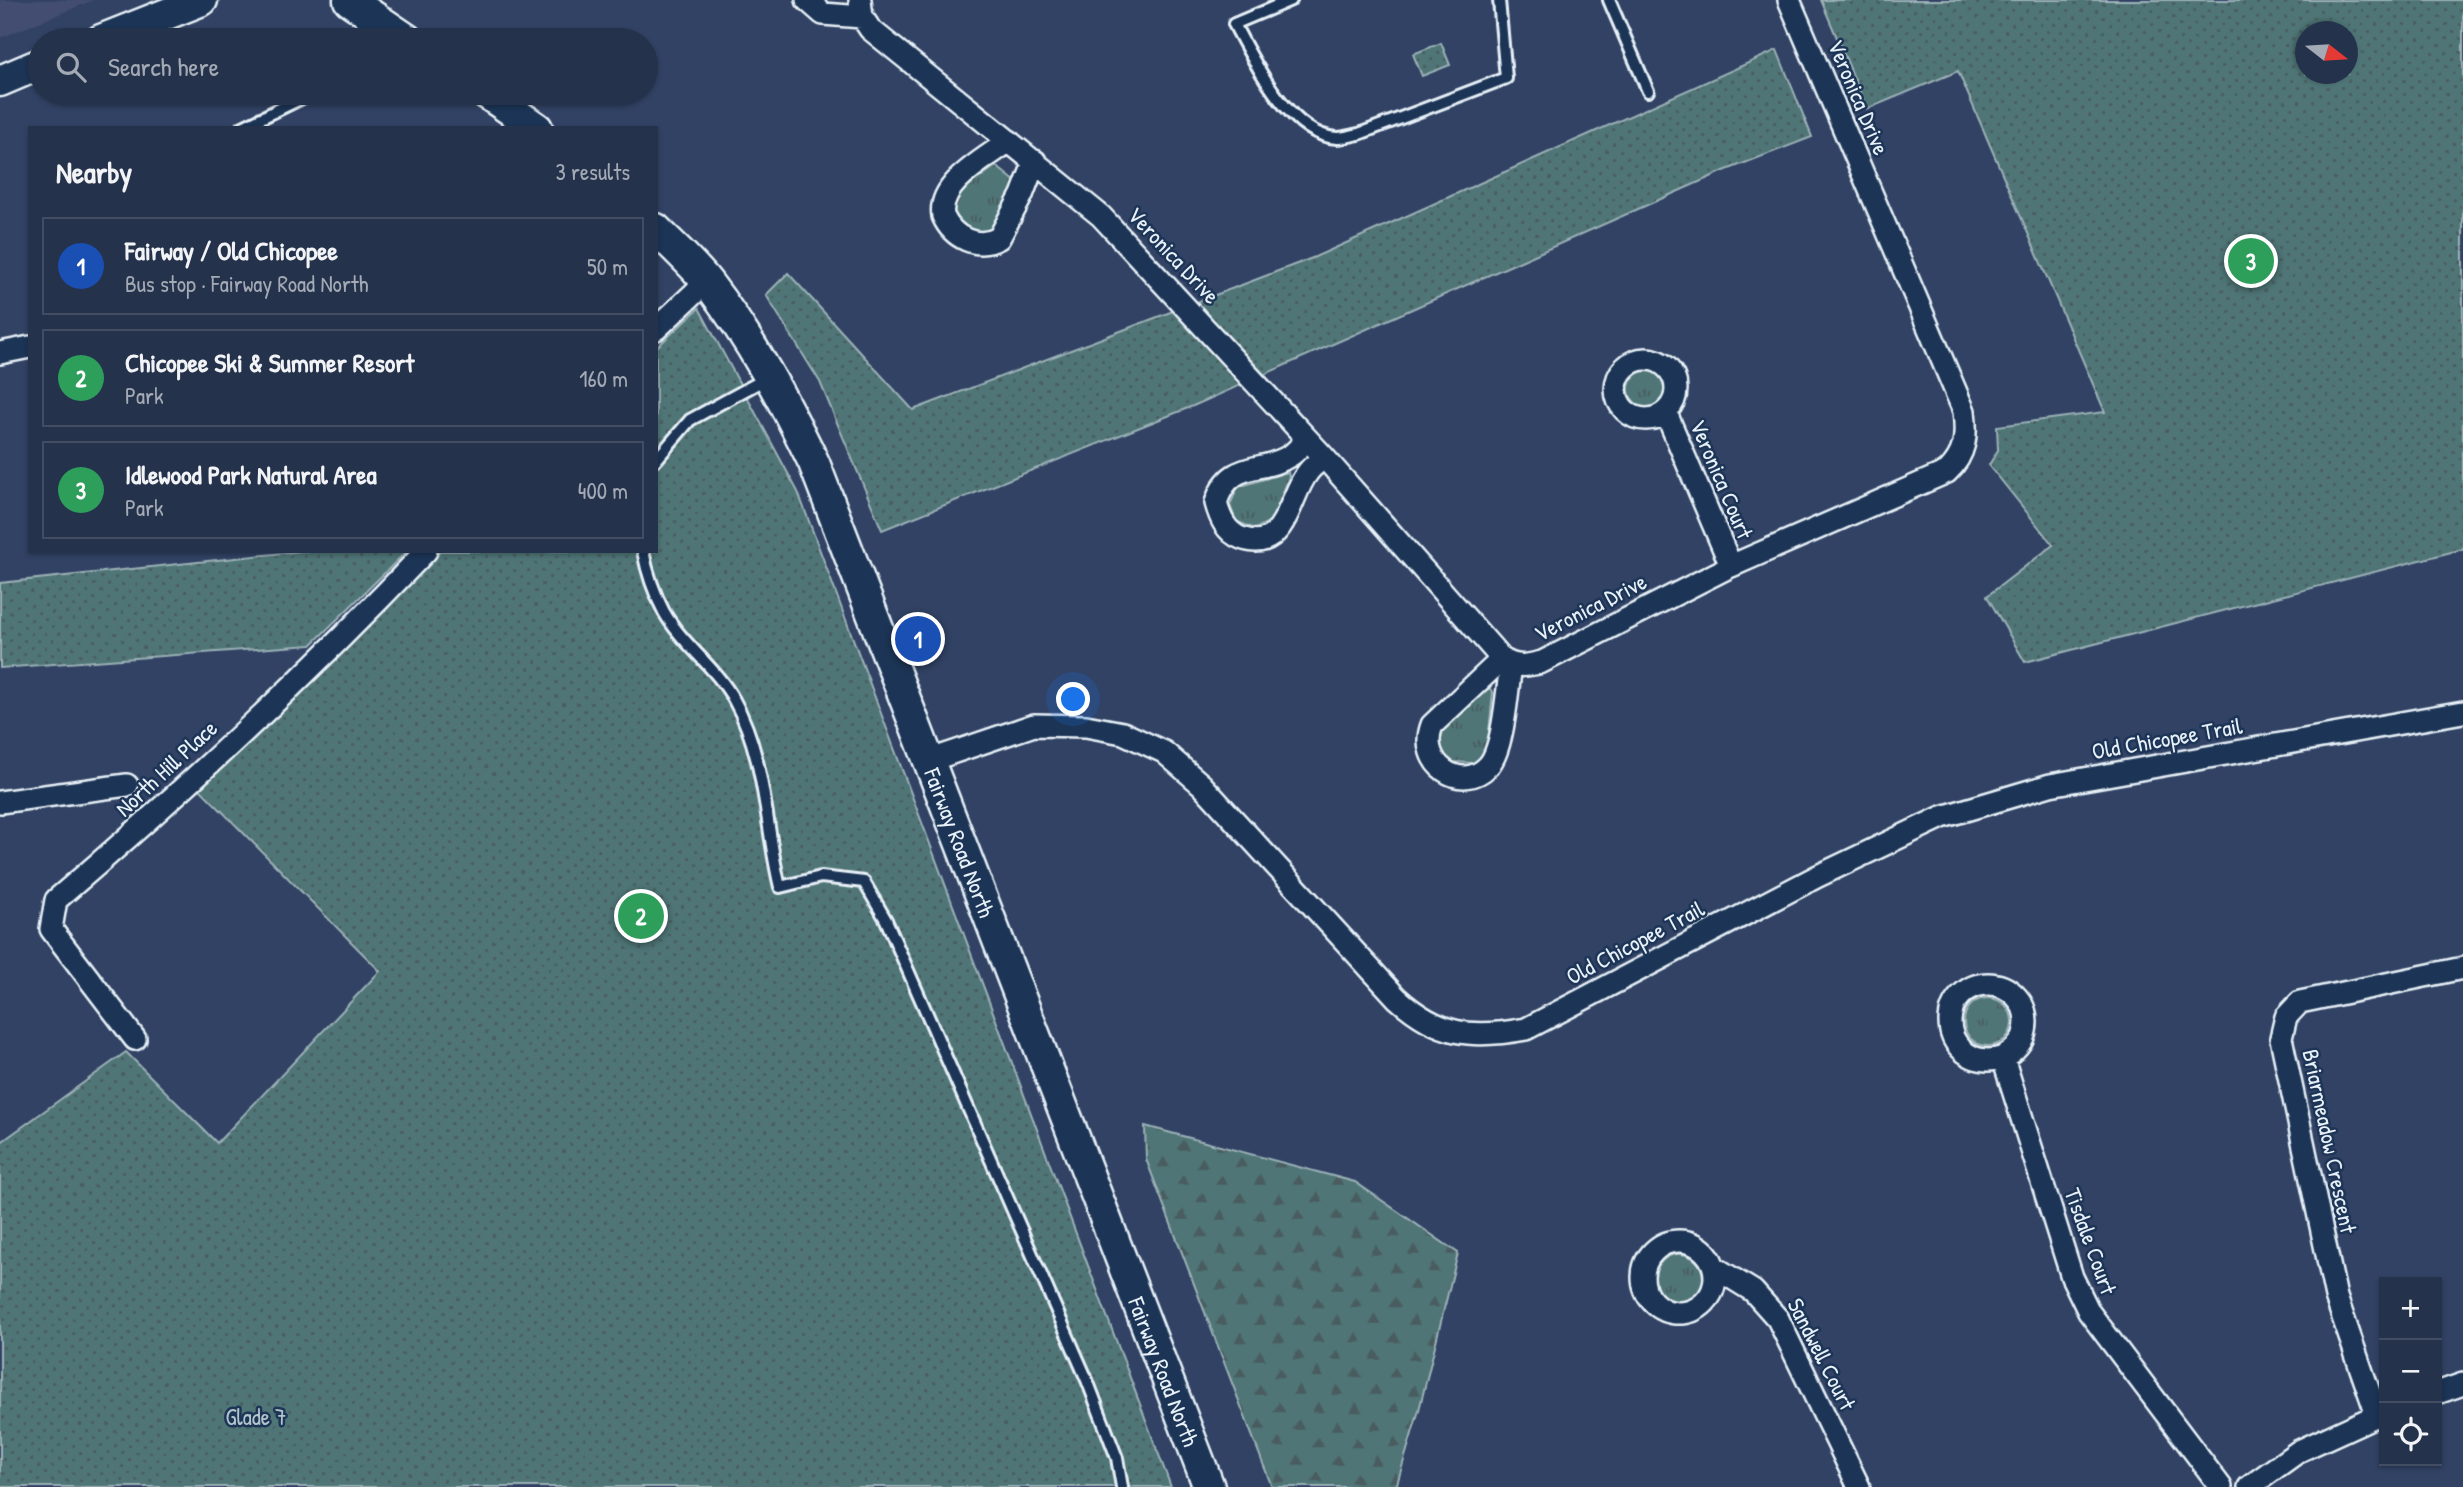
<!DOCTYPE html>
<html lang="en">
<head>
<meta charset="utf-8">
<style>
  body { margin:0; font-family:"Patrick Hand",sans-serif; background:#313e55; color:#f1f3f6 }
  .controls { position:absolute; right:21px; bottom:21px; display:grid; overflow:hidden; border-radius:0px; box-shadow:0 2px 5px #0004 }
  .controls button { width:63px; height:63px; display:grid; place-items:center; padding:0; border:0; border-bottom:2px solid #424d63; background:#25324b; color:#f1f3f6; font:35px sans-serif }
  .compass { position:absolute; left:2295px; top:21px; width:63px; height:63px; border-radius:50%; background:#25324b; box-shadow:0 2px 5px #0004; rotate:107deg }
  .you { position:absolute; left:1074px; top:700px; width:24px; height:24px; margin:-18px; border:5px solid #fff; border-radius:50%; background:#1a73e8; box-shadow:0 0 0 10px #1a73e833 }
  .badge { display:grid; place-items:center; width:46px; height:46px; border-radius:50%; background:#e69b98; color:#fff; font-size:23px; font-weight:700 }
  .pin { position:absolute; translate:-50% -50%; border:4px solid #fff; box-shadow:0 2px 7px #0006 }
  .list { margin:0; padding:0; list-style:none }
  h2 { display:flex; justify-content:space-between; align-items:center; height:91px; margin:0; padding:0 28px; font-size:30px }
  h2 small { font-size:23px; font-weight:400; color:#a3aab5 }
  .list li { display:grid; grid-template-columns:46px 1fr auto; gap:21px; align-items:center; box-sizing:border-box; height:98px; margin:0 14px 14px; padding:0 14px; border:2px solid #424d63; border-radius:0px }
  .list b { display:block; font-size:26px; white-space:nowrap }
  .list p { margin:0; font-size:23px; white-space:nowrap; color:#a3aab5 }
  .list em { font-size:23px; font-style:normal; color:#a3aab5 }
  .icon { flex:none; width:38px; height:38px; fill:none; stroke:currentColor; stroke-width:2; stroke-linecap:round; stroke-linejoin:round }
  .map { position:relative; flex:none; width:2463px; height:1487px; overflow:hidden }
  .search { position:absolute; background:#25324b; box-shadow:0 2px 5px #0004; left:28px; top:28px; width:630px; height:77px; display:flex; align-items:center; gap:18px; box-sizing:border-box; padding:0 24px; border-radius:38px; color:#a3aab5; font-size:26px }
  .panel { position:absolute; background:#25324b; box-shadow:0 2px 5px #0004; left:28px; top:126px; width:630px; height:427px; border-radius:0px }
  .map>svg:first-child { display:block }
</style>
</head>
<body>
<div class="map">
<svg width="2463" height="1487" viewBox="0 0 2463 1487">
  <defs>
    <pattern id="grass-tufts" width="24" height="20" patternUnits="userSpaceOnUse" patternTransform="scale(1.75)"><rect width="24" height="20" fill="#4f7476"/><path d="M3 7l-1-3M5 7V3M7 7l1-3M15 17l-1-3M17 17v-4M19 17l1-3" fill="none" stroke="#4a5c5e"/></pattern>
    <pattern id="forest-firs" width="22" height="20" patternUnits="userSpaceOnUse" patternTransform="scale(1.75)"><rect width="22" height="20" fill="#4f7476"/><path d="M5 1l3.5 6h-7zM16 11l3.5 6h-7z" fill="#4a5c5e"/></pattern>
    <pattern id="park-dots" width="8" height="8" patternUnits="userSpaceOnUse" patternTransform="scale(1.75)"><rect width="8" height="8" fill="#4f7476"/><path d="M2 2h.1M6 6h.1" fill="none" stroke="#4a5c5e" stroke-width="1.8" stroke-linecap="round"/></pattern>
  </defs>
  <rect width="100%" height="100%" fill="#314264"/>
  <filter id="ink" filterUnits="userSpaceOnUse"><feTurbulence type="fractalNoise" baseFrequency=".0143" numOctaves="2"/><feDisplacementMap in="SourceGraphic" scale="14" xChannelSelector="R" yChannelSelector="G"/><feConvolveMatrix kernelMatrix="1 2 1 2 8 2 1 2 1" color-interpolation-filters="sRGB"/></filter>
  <g filter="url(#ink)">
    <path fill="#424e71" d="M0,0H94L0,38Z"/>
    <path fill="url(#grass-tufts)" stroke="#9cb2b7" stroke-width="2" d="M996,166L1016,182C1008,202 1002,235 974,232C929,208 972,183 996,166Z
      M1629 389a18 18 0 1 1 36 0a18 18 0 1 1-36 0Z
      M1288,472L1289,477L1273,519L1255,529L1236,521L1230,505L1238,487Z
      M1489,688L1493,692L1488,742L1483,755L1473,763L1454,762C1423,744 1450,721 1467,705C1474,699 1481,691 1489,688Z
      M1964 1022a24 24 0 1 1 48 0a24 24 0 1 1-48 0Z
      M1655 1278a24 24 0 1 1 48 0a24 24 0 1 1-48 0Z"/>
    <path fill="url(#forest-firs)" stroke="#9cb2b7" stroke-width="2" d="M1145,1126L1355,1182L1458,1253L1419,1410L1396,1487H1272L1146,1159Z"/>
    <path fill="url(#park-dots)" stroke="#9cb2b7" stroke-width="2" fill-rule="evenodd" d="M1821,0H2463V549L2025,662L1987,596L2053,545L1989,465L1998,450L1997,426L2105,412L1958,71L1867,109ZM2306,32H2348V74H2306Z
      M1441,43L1450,65L1422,76L1413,54Z
      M1777,50L1812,137L1724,171L1193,406L882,530L820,382L766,295L788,273L913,410L1315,257Z
      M699,308L798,492L1171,1487H0V1143L126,1052L217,1143L380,971L200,789L440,551H656V348Z
      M302,551H407L311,645L0,668V583Z"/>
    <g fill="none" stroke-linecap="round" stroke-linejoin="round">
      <g stroke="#e8f1f8" stroke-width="16">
        <path id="lane" d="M1291,0L1234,24C1253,60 1290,136 1337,138C1344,138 1352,135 1359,134L1506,78L1499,0
          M1609,0L1648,91
          M241,128L312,93
          M656,460L690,420L767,378
          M643,551C647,572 654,593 664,612C682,644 716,667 734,700C766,757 765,826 780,887L821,877L864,882L886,920L1087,1380L1117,1458L1122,1487"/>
      </g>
      <g stroke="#e8f1f8" stroke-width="26">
        <path id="street" d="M807,0L823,14L862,17
          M860,0L862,17L870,29L1101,216L1324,457L1502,659C1516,668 1527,666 1542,662L1731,566L1947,472C1966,454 1967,436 1964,411L1789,0
          M1009,141C987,158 937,183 943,216C953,238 977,250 999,238L1022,195L1035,161
          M656,329L707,281
          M0,353L30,347
          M1616 389a30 30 0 1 1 60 0a30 30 0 1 1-60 0Z
          M1666,413L1731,566
          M1307,440C1302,444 1297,451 1291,455C1261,475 1230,458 1216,503C1220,518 1226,532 1241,538C1286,555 1289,495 1308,472C1312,466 1319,462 1324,457
          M1502,659L1432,725C1417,764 1462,794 1488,766C1504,749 1507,690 1511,665
          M928,761L1034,725L1086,726L1123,733L1164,752L1202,785L1397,998C1439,1036 1472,1039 1526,1029L1818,876L1942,817L2050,785L2463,712
          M0,802L127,785
          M1950 1022a38 38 0 1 1 76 0a38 38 0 1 1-76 0Z
          M135,1039L51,929L56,900C185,790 309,674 426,551
          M2003,1058L2072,1277L2089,1312L2221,1487
          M1643 1277a36 36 0 1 1 72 0a36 36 0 1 1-72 0Z
          M1714,1267L1753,1291L1778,1319L1859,1487
          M2437,1393L2463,1384
          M2377,1415L2336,1297L2281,1038L2286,1017L2300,1002L2463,968
          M2249,1487L2299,1451L2384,1412"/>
      </g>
      <g stroke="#e8f1f8" stroke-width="35">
        <g id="secondary">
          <path d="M349,0L408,40"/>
          <path d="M101,40L202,0"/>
          <path d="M0,81L40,64"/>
          <path d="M486,93L537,128"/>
          <path id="s1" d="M656,229C673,246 693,264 708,283C751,339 784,401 814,463L1209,1487"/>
        </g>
      </g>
      <use href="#lane" stroke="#1d3557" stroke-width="10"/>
      <use href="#street" stroke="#1d3557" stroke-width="21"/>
      <use href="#secondary" stroke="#1d3557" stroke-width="30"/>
    </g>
  </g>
  <g text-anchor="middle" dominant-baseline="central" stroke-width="5" stroke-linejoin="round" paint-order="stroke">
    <g font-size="23" fill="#e8f1f8" stroke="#1d3557">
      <text transform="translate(1859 97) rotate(67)">Veronica Drive</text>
      <text transform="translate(1174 255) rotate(47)">Veronica Drive</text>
      <text transform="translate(1722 479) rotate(67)">Veronica Court</text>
      <text transform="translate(1590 607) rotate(-27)">Veronica Drive</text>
      <text transform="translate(2167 738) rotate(-10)">Old Chicopee Trail</text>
      <text transform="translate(166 768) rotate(-43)">North Hill Place</text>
      <text stroke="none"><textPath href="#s1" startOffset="691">Fairway Road North</textPath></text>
      <text transform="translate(1635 942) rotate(-28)">Old Chicopee Trail</text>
      <text transform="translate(2330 1141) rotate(78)">Briarmeadow Crescent</text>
      <text transform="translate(2091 1241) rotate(70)">Tisdale Court</text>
      <text transform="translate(1822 1354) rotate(63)">Sandwell Court</text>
      <text stroke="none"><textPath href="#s1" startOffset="1258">Fairway Road North</textPath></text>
    </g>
    <g font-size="23" fill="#b2c5ca" stroke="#1d3557">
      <text x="256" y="1416">Glade 7</text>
    </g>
  </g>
</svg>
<div class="controls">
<button>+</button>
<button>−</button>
<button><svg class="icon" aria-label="locate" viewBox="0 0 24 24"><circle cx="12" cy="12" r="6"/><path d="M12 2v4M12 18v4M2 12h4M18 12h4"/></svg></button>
</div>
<svg class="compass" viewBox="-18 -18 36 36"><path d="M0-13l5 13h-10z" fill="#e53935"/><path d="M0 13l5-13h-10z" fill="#a3aab5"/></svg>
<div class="you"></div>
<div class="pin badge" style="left:918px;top:639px;background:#1a4fb4">1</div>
<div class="pin badge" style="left:641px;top:916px;background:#2e9e5b">2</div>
<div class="pin badge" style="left:2251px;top:261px;background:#2e9e5b">3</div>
<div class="search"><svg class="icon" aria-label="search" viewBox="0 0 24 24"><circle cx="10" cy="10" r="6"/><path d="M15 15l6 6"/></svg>Search here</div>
<section class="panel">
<h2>Nearby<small>3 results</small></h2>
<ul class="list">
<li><span class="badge" style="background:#1a4fb4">1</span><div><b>Fairway / Old Chicopee</b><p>Bus stop · Fairway Road North</p></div><em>50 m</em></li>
<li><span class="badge" style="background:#2e9e5b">2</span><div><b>Chicopee Ski &amp; Summer Resort</b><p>Park</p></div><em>160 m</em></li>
<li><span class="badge" style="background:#2e9e5b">3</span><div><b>Idlewood Park Natural Area</b><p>Park</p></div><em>400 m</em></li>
</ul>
</section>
</div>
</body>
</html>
